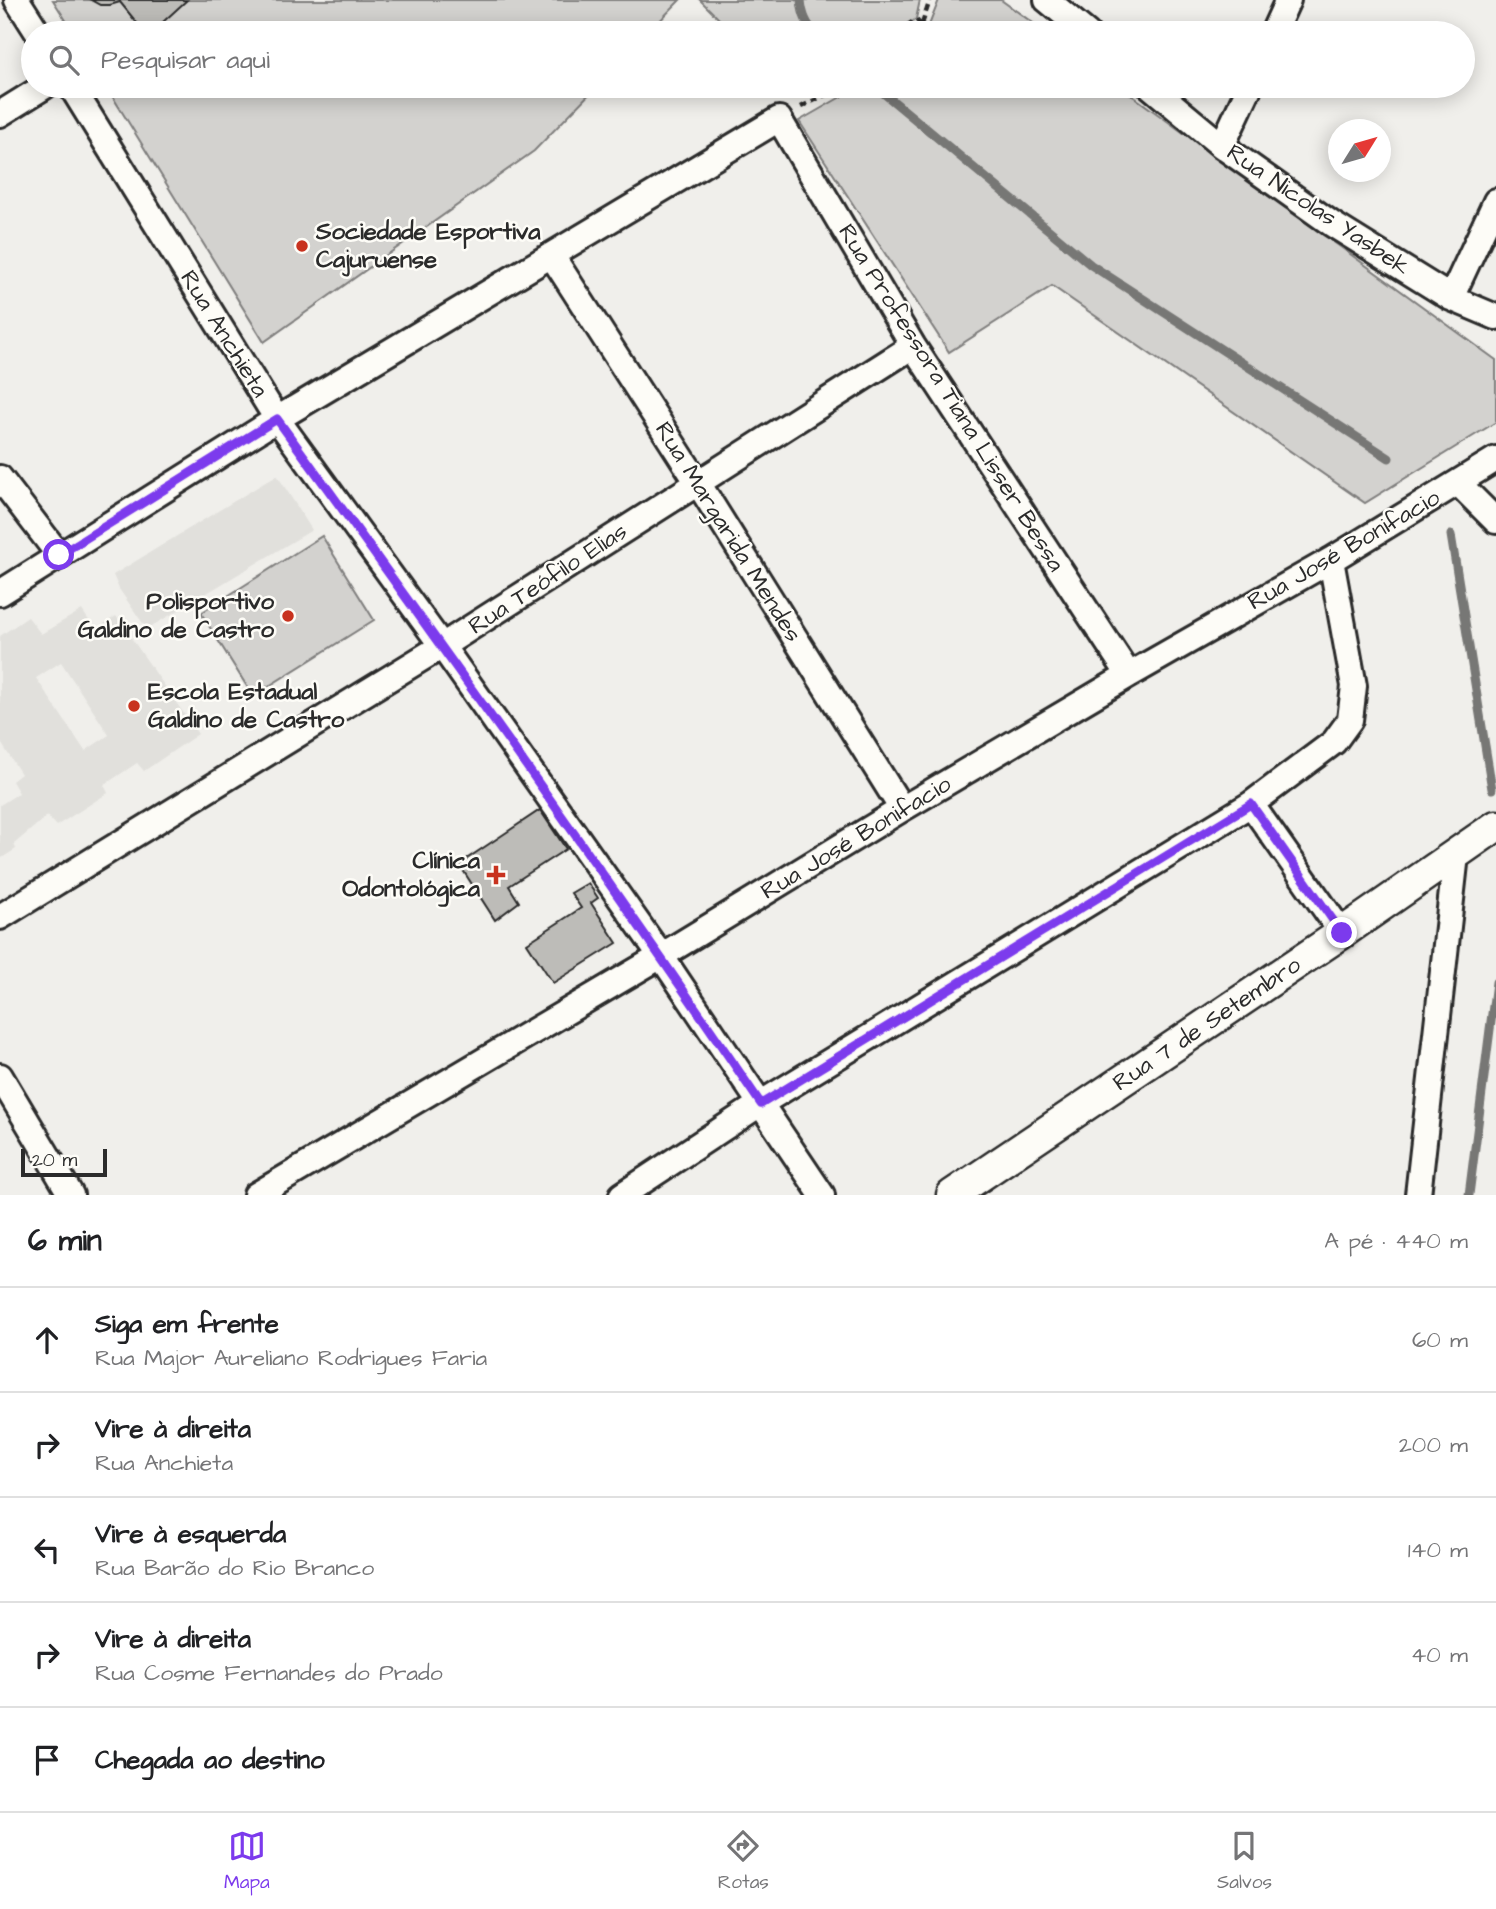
<!DOCTYPE html>
<html lang="pt">
<head>
<meta charset="utf-8">
<style>
  body { margin:0; font-family:"Architects Daughter",sans-serif; background:#f2f2f2; color:#202124 }
  .compass { position:absolute; left:1328px; top:119px; width:63px; height:63px; border-radius:50%; background:#fff; box-shadow:0 4px 18px #0003; rotate:53deg }
  .scale { position:absolute; left:21px; bottom:18px; width:86px; box-sizing:border-box; padding-left:7px; border:4px solid #2b2b2b; border-top:0; font-size:19px; line-height:24px; white-space:nowrap; color:#2b2b2b; -webkit-text-stroke:5px #fdfcf7; paint-order:stroke }
  .stop { position:absolute; width:21px; height:21px; margin:-16px; border:5px solid #7c3aed; border-radius:50%; background:#fff }
  .stop.end { background:#7c3aed; border-color:#fff; box-shadow:0 2px 7px #0008 }
  .list { margin:0; padding:0; list-style:none }
  h2 { display:flex; justify-content:space-between; align-items:center; height:91px; margin:0; padding:0 28px; font-size:30px }
  h2 small { font-size:23px; font-weight:400; color:#757577 }
  .list li { display:grid; grid-template-columns:46px 1fr auto; gap:21px; align-items:center; box-sizing:border-box; height:105px; padding:0 28px; border-top:2px solid #e0e0e0 }
  .list b { display:block; font-size:26px; white-space:nowrap }
  .list p { margin:0; font-size:23px; white-space:nowrap; color:#757577 }
  .list em { font-size:23px; font-style:normal; color:#757577 }
  .icon { flex:none; width:38px; height:38px; fill:none; stroke:currentColor; stroke-width:2; stroke-linecap:round; stroke-linejoin:round }
  .map { position:relative; flex:none; width:1496px; height:1195px; overflow:hidden }
  .search { position:absolute; background:#fff; box-shadow:0 4px 18px #0003; left:21px; right:21px; top:21px; height:77px; display:flex; align-items:center; gap:18px; box-sizing:border-box; padding:0 24px; border-radius:38px; color:#757577; font-size:26px }
  .sheet { height:616px; background:#fff }
  nav { display:flex; justify-content:space-around; align-items:center; box-sizing:border-box; height:98px; border-top:2px solid #e0e0e0; background:#fff; font-size:19px; color:#757577 }
  nav a { display:grid; justify-items:center; gap:4px }
  nav .on { color:#7c3aed }
  .map>svg:first-child { display:block }
</style>
</head>
<body>
<div class="map">
<svg width="1496" height="1195" viewBox="0 0 1496 1195">
  <rect width="100%" height="100%" fill="#f0efeb"/>
  <filter id="ink" filterUnits="userSpaceOnUse"><feTurbulence type="fractalNoise" baseFrequency=".0143" numOctaves="2"/><feDisplacementMap in="SourceGraphic" scale="14" xChannelSelector="R" yChannelSelector="G"/><feConvolveMatrix kernelMatrix="1 2 1 2 8 2 1 2 1" color-interpolation-filters="sRGB"/></filter>
  <g filter="url(#ink)">
    <path fill="#e1e0dc" fill-rule="evenodd" d="M277,475L312,530L147,629L119,589L113,575Z
      M82,610L95,630L116,616L198,734L144,771L137,763L104,785L108,793L56,826L47,816L14,844L16,849L0,859V805L19,793L12,781L21,774L0,741V636L28,617L41,634ZM61,662L109,735L85,751L36,678Z"/>
    <path fill="#d3d2cf" stroke="#7f7e7d" stroke-width="2" d="M53,0H680L648,33H74Z
      M700,0H920L916,19L897,33H733Z
      M939,0H1001L1047,33H926Z
      M106,86H597L534,151L264,342Z
      M857,86H1119L1496,360V422L1365,503L1052,286L949,352L799,121L846,94Z
      M322,536L374,620L253,696L201,613Z"/>
    <g fill="none" stroke-linecap="round" stroke-linejoin="round">
      <path stroke="#777775" stroke-width="9" d="M801,0C802,13 806,25 816,33
        M875,86L1091,265L1389,458
        M1451,535L1492,789
        M1469,1195L1496,982"/>
    </g>
    <path fill="#bdbcb8" stroke="#2b2b2b" stroke-width="2" d="M91,0H187L151,33H145L120,2L110,5H100Z
      M540,810L566,849L509,886L519,902L495,920L459,864Z
      M588,883L598,898L591,903L617,943L553,983L527,943L581,908L571,893Z"/>
    <g fill="none" stroke-linecap="round" stroke-linejoin="round">
      <g stroke="#2b2b2b" stroke-width="30">
        <path id="minor" d="M17,0L38,33
          M1047,0L1087,33
          M1273,33L1288,0
          M71,86L277,419L442,646L661,956L822,1195
          M1150,86L1222,146L1332,224L1451,298L1496,317
          M0,114L45,86
          M1222,146L1250,86
          M552,256L698,483L902,809
          M1451,298L1496,201
          M0,478L59,555
          M1458,483L1496,521
          M0,593L277,419L779,119L913,346L1129,675
          M1251,804L1342,933
          M0,917L442,646L913,346
          M0,1076L71,1195
          M256,1195L661,956L902,809L1129,675L1331,560L1496,459
          M622,1195L760,1104L1251,804L1334,742L1350,720L1354,686L1331,560
          M1418,1195L1456,855"/>
      </g>
      <g stroke="#2b2b2b" stroke-width="35">
        <path id="tertiary" d="M952,1195L1342,933L1496,826"/>
      </g>
      <path stroke="#2b2b2b" stroke-width="4.5" stroke-dasharray="7 5" stroke-linecap="butt" d="M922,24L930,0
        M897,33L916,19L926,33
        M841,86L846,94L857,86
        M801,107L841,87"/>
      <use href="#minor" stroke="#fdfcf7" stroke-width="24"/>
      <use href="#tertiary" stroke="#fdfcf7" stroke-width="30"/>
    </g>
  </g>
  <g fill="none" stroke-linecap="round" stroke-linejoin="round" filter="url(#ink)">
    <path stroke="#7c3aed" stroke-width="9" d="M59,555L277,419C441,645 604,872 761,1104L1251,804L1342,933"/>
  </g>
  <g fill="#c8321e" stroke="#fdfcf7" stroke-width="2.5">
    <circle cx="302" cy="246" r="7"/>
    <circle cx="288" cy="616" r="7"/>
    <circle cx="134" cy="706" r="7"/>
    <path d="M492.5 864.5h7v7h7v7h-7v7h-7v-7h-7v-7h7z"/>
  </g>
  <g text-anchor="middle" dominant-baseline="central" stroke-width="5" stroke-linejoin="round" paint-order="stroke">
    <g font-size="24" fill="#2b2b2b" stroke="#fdfcf7">
      <text transform="translate(1318 210) rotate(34)">Rua Nicolas Yasbek</text>
      <text transform="translate(224 334) rotate(58)">Rua Anchieta</text>
      <text transform="translate(951 398) rotate(58)">Rua Professora Tiana Lisser Bessa</text>
      <text transform="translate(728 532) rotate(58)">Rua Margarida Mendes</text>
      <text transform="translate(1344 550) rotate(-30)">Rua José Bonifacio</text>
      <text transform="translate(548 579) rotate(-33)">Rua Teófilo Elias</text>
      <text transform="translate(856 838) rotate(-31)">Rua José Bonifacio</text>
      <text transform="translate(1207 1024) rotate(-34)">Rua 7 de Setembro</text>
    </g>
    <g font-size="24" font-weight="bold" fill="#2b2b2b" stroke="#fdfcf7" text-anchor="start">
      <text x="316" y="232">Sociedade Esportiva<tspan x="316" dy="28">Cajuruense</tspan></text>
      <text x="274" y="602" text-anchor="end">Polisportivo<tspan x="274" dy="28">Galdino de Castro</tspan></text>
      <text x="148" y="692">Escola Estadual<tspan x="148" dy="28">Galdino de Castro</tspan></text>
      <text x="480" y="861" text-anchor="end">Clínica<tspan x="480" dy="28">Odontológica</tspan></text>
    </g>
  </g>
</svg>
<svg class="compass" viewBox="-18 -18 36 36"><path d="M0-13l5 13h-10z" fill="#e53935"/><path d="M0 13l5-13h-10z" fill="#757577"/></svg>
<div class="scale">20 m</div>
<div class="stop" style="left:59px;top:555px"></div>
<div class="stop end" style="left:1342px;top:933px"></div>
<div class="search"><svg class="icon" aria-label="search" viewBox="0 0 24 24"><circle cx="10" cy="10" r="6"/><path d="M15 15l6 6"/></svg>Pesquisar aqui</div>
</div>
<section class="sheet">
<h2>6 min<small>A pé · 440 m</small></h2>
<ul class="list">
<li><svg class="icon" aria-label="ahead" viewBox="0 0 24 24"><path d="M12 20V5M6 11l6-6 6 6"/></svg><div><b>Siga em frente</b><p>Rua Major Aureliano Rodrigues Faria</p></div><em>60 m</em></li>
<li><svg class="icon" aria-label="right" viewBox="0 0 24 24"><path d="M7 20v-9h11M14 6l5 5-5 5"/></svg><div><b>Vire à direita</b><p>Rua Anchieta</p></div><em>200 m</em></li>
<li><svg class="icon" aria-label="left" viewBox="0 0 24 24"><path d="M17 20v-9H6M10 6l-5 5 5 5"/></svg><div><b>Vire à esquerda</b><p>Rua Barão do Rio Branco</p></div><em>140 m</em></li>
<li><svg class="icon" aria-label="right" viewBox="0 0 24 24"><path d="M7 20v-9h11M14 6l5 5-5 5"/></svg><div><b>Vire à direita</b><p>Rua Cosme Fernandes do Prado</p></div><em>40 m</em></li>
<li><svg class="icon" aria-label="arrive" viewBox="0 0 24 24"><path d="M6 21V4h12l-3 4 3 4H6"/></svg><div><b>Chegada ao destino</b></div></li>
</ul>
</section>
<nav>
<a class="on"><svg class="icon" aria-label="map" viewBox="0 0 24 24"><path d="M3 6l6-2 6 2 6-2v14l-6 2-6-2-6 2zM9 4v14M15 6v14"/></svg>Mapa</a>
<a><svg class="icon" aria-label="directions" viewBox="0 0 24 24"><path d="M12 3l9 9-9 9-9-9zM9 14v-3h6M13 9l2 2-2 2"/></svg>Rotas</a>
<a><svg class="icon" aria-label="saved" viewBox="0 0 24 24"><path d="M7 4h10v16l-5-4-5 4z"/></svg>Salvos</a>
</nav>
</body>
</html>
